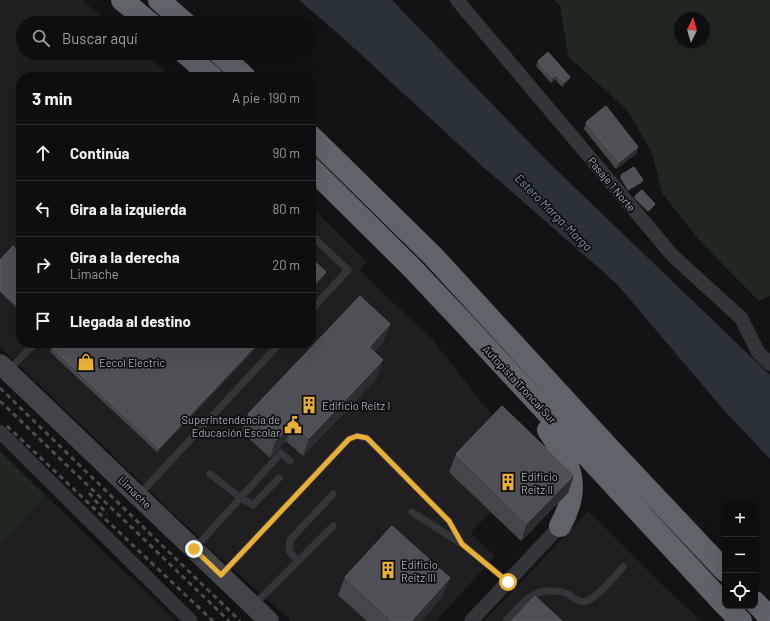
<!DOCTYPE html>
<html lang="es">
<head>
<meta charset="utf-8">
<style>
  body { margin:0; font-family:Barlow,sans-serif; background:#171719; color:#f1f3f6 }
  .controls { position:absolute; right:12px; bottom:12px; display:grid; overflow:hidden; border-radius:8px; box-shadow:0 4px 16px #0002 }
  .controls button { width:36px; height:36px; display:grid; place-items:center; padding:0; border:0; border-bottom:1px solid #2e2e30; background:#0e0e10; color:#f1f3f6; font:20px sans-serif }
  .compass { position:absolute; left:674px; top:12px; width:36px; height:36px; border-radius:50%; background:#0e0e10; box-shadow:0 4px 16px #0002; rotate:5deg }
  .stop { position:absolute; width:12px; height:12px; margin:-9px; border:3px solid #e9af37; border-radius:50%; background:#fff }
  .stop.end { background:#e9af37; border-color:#fff; box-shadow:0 1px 4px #0008 }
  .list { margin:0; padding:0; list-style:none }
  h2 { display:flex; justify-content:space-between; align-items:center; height:52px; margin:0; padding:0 16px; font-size:17px }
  h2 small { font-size:13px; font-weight:400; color:#9b9c9f }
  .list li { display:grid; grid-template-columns:26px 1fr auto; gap:12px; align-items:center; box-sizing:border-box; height:56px; padding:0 16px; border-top:1px solid #2e2e30 }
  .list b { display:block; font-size:15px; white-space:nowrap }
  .list p { margin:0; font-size:13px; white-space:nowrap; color:#9b9c9f }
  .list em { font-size:13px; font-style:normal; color:#9b9c9f }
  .icon { flex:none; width:22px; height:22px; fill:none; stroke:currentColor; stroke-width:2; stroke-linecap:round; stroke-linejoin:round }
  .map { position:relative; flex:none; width:770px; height:621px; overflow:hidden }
  .search { position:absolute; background:#0e0e10; box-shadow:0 4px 16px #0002; left:16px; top:16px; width:300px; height:44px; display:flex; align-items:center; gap:10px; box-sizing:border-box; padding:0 14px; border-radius:22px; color:#9b9c9f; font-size:15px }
  .panel { position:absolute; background:#0e0e10; box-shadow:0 4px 16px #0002; left:16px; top:72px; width:300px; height:276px; border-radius:16px }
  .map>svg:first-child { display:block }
</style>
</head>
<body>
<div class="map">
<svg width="770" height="621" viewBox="0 0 770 621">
  <rect width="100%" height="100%" fill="#131315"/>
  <path fill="#1f1f22" d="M0,0H82L110,23H23V53H144L171,77H21V343H311V206L367,262L360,271L433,340L534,470L470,533L495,556L436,621H292L219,557L0,347Z
    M46,496L176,621H0V545Z
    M588,511L661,584L701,621H484Z"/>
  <path fill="#1f2720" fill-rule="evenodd" d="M554,0H770V296L759,301L699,240L662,193L652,153L628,111L568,56L560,6ZM680,18H704V42H680Z
    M0,451L46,496L0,545Z"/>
  <path fill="#2a3138" d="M299,0H392L545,159L770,375V459L722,408L616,283L480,164L342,37Z"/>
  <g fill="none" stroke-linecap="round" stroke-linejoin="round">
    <path stroke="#343539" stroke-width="7" d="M311,235L348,270L311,310
      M9,370L35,343
      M210,474L241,498L253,505L279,478
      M138,496L280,343
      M412,512L462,544L508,582
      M195,548L281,453L290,461
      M298,561L289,551L290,540L333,494
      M221,575L349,439L357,436L367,438L449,521L462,544
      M253,606L333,526
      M506,621C519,607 531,589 553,591C558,591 564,592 568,594C574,598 578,603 587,601C597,598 616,575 623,567"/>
    <path stroke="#343539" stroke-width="14" d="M457,0L673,256L741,318L758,352L770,364
      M0,432L191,621
      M471,621L560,526"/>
    <path stroke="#424449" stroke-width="20" d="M0,364L269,621"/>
    <path stroke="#60636a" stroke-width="22" d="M122,0L150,23
      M159,0L185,23
      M185,53L212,77
      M219,53L245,77
      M311,136L434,257L609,448L725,571
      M311,168L410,266L462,321L725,605
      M548,430C571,464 582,487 560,526
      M755,602L770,618
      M726,606L741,621"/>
    <path stroke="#4b4d52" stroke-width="3" stroke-dasharray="5 4" stroke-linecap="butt" d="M0,388L240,621
      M0,401L229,621
      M7,426L213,621
      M89,493L107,514"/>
  </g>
  <path fill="#44464a" d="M538,61L570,77L568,81L562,87L555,79L551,83L536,66Z
    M586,122L638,147L636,154L616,169L584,129Z
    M621,175L642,183L628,191L620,178Z
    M635,196L655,204L654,206L648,212L634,198Z
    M20,236H21V246L18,243Z
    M21,255V312L0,292V260Z
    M390,324L383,342L374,352L377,378L303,456L286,441L270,458L242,432L248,414Z
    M56,343H261L157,452L50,352L52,347Z
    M456,454L574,475L568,493L521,541L449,472Z
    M345,577L443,596L421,621H367L338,595Z"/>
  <path fill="#2c2d30" d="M557,75L555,79L551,83L553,78Z
    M570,77L568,81L562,87L564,82Z
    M638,147L636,154L616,169L619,162Z
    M643,180L642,183L628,191L629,189Z
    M655,204L654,206L648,212L649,210Z
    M326,272L324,277L311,290V287Z
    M390,324L383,342L362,365L369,347Z
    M258,343H261L157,452L159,448Z
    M383,360L377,378L303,456L309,438Z
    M293,423L286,441L270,458L276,440Z
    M574,475L568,493L521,541L527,523Z
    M450,578L443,596L421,621H411Z"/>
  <path fill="#4f5055" stroke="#5c5e64" d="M548,52L570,77L564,82L557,75L553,78L538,61Z
    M606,106L638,147L619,162L586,122Z
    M634,167L643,180L629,189L621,175Z
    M642,190L655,204L649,210L635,196Z
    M13,246L21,255V309L0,289V260Z
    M311,258L326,272L311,287Z
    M360,296L390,324L369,347L383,360L309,438L293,423L276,440L248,414Z
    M56,343H258L159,448L52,347Z
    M502,406L574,475L527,523L456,454Z
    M392,526L450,578L411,621H393L345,577Z
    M535,596L562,621H511Z"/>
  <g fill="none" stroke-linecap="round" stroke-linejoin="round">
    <path stroke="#e9af37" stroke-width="5" d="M194,549L221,575L349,439L357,436L367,438L449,521L462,544L508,582"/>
  </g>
  <defs>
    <g id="shop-bare" transform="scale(1.38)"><path d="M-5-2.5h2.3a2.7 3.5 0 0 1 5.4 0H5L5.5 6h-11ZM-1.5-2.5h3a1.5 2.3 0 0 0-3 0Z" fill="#e9af37" stroke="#0e0e10" stroke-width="2.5" paint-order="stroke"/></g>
    <g id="building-bare" transform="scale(1.38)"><path d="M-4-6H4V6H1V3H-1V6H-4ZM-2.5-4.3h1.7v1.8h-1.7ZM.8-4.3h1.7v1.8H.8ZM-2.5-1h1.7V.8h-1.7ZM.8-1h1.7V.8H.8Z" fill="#e9af37" stroke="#0e0e10" stroke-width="2.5" paint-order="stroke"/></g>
    <g id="civic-bare" transform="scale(1.38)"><path d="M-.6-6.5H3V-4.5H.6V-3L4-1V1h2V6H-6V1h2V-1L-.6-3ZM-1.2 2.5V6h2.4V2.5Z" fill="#e9af37" stroke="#0e0e10" stroke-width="2.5" paint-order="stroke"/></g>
  </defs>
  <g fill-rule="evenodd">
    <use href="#shop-bare" x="86" y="362"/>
    <use href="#building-bare" x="309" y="405"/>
    <use href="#civic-bare" x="293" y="425"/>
    <use href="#building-bare" x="508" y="482"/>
    <use href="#building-bare" x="388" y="570"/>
  </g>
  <g text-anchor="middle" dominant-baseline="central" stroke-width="3.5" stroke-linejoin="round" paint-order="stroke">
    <g font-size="11" fill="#a5aab4" stroke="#0e0e10">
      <text transform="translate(612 184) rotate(50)">Pasaje 1 Norte</text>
      <text transform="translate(520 384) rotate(47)">Autopista Troncal Sur</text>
      <text transform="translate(135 492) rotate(44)">Limache</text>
    </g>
    <g font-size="11" fill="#a5aab4" stroke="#0e0e10" text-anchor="start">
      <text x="99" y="362">Eecol Electric</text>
      <text x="322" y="405">Edificio Reitz I</text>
      <text x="280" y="419" text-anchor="end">Superintendencia de<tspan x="280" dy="13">Educación Escolar</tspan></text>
      <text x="521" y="476">Edificio<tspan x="521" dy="13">Reitz II</tspan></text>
      <text x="401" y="564">Edificio<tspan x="401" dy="13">Reitz III</tspan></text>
    </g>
    <g font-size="12" font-style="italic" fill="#7d97ae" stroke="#0e0e10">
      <text transform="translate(554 212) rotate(45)">Estero Marga-Marga</text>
    </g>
  </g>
</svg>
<div class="controls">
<button>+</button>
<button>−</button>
<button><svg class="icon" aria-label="locate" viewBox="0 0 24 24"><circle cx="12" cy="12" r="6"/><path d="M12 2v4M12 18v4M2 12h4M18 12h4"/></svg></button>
</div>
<svg class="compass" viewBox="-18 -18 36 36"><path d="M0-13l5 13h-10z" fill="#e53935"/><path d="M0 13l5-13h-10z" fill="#9b9c9f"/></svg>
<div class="stop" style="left:508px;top:582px"></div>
<div class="stop end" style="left:194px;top:549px"></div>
<div class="search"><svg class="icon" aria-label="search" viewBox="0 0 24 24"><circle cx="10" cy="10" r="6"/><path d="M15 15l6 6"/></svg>Buscar aquí</div>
<section class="panel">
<h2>3 min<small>A pie · 190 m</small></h2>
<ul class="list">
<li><svg class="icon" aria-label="ahead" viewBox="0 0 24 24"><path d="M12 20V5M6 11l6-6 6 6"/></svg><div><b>Continúa</b></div><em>90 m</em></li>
<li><svg class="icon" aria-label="left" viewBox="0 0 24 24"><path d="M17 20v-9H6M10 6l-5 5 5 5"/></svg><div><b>Gira a la izquierda</b></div><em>80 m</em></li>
<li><svg class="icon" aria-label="right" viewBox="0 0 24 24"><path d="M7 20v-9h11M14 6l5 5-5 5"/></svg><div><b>Gira a la derecha</b><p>Limache</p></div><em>20 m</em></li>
<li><svg class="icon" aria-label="arrive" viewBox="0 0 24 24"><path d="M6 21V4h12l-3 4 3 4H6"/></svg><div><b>Llegada al destino</b></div></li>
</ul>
</section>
</div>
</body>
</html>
